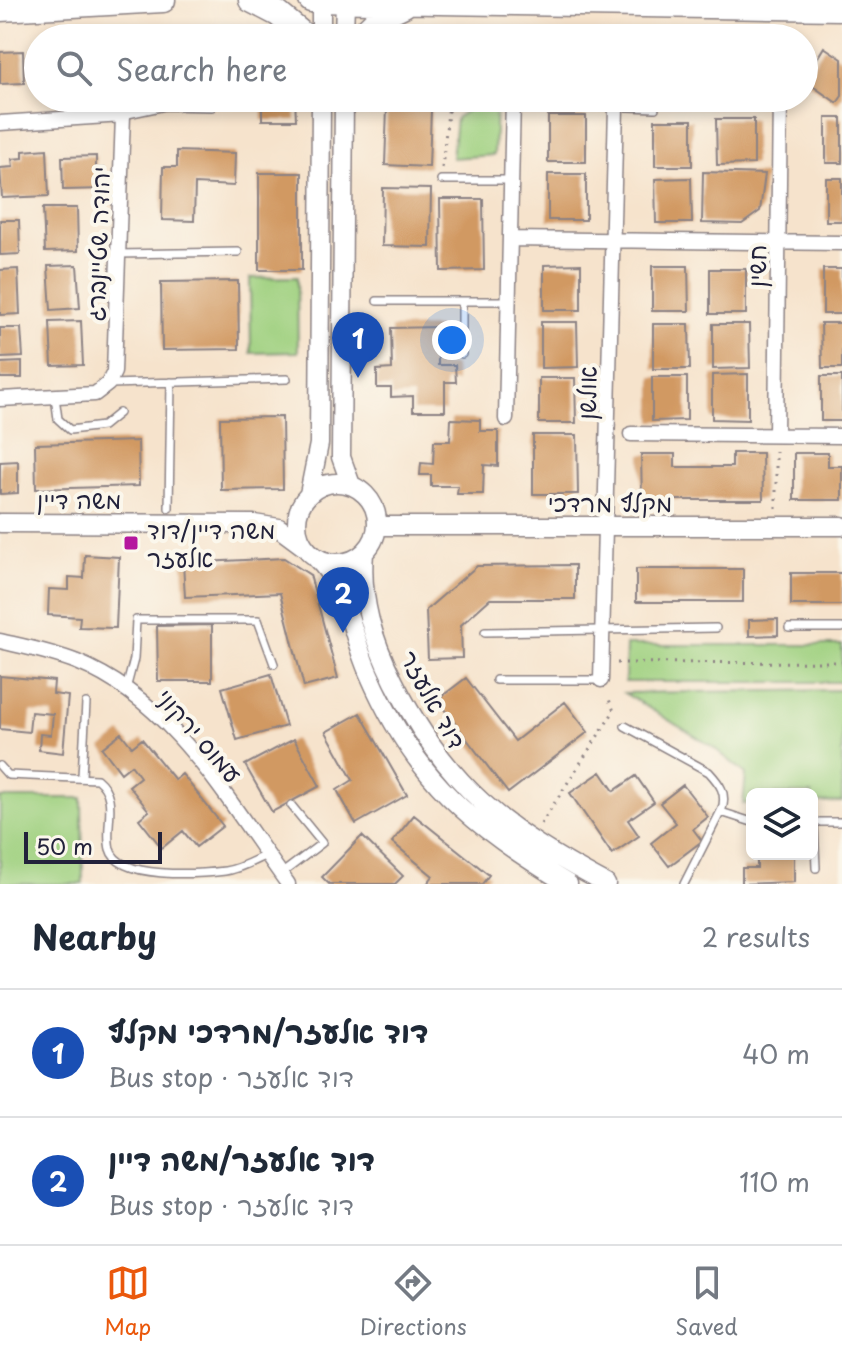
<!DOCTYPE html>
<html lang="en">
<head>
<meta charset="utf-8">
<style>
  body { margin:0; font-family:"Playpen Sans","Playpen Sans Hebrew",sans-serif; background:#f2f2f3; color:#1f2937 }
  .controls { position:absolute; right:24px; bottom:24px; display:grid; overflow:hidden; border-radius:12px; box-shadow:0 4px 12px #0003 }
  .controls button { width:72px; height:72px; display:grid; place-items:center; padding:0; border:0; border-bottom:2px solid #e0e1e3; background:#fff; color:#1f2937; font:40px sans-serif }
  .scale { position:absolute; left:24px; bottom:20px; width:138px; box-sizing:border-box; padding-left:8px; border:4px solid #22223b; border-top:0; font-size:22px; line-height:28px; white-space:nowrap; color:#22223b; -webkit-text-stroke:6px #fbf7ec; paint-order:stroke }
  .you { position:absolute; left:452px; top:340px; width:28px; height:28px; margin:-20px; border:6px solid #fff; border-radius:50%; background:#1a73e8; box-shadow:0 0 0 12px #1a73e833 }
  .badge { display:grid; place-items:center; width:52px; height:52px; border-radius:50%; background:#ea580c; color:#fff; font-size:26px; font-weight:700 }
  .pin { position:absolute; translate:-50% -66px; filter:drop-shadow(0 2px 4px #0008) }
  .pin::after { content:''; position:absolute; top:42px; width:28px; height:24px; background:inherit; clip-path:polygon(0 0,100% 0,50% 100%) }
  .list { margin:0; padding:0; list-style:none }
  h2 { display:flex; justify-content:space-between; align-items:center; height:104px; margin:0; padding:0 32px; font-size:34px }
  h2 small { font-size:26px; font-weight:400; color:#747a83 }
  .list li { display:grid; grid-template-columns:52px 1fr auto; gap:24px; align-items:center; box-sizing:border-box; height:128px; padding:0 32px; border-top:2px solid #e0e1e3 }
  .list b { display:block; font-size:30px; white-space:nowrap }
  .list p { margin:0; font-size:26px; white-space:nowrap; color:#747a83 }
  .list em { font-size:26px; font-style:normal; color:#747a83 }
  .icon { flex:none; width:44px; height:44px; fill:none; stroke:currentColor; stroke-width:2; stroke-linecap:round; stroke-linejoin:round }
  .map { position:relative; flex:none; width:842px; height:884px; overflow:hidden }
  .search { position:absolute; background:#fff; box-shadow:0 4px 12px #0003; left:24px; right:24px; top:24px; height:88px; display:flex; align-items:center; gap:20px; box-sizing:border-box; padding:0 28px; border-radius:44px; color:#747a83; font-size:30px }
  .sheet { height:360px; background:#fff }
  nav { display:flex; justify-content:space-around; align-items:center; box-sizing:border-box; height:112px; border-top:2px solid #e0e1e3; background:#fff; font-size:22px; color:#747a83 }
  nav a { display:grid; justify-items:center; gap:4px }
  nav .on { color:#ea580c }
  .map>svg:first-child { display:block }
</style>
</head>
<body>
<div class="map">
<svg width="842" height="884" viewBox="0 0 842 884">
  <rect width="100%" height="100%" fill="#fbf7ec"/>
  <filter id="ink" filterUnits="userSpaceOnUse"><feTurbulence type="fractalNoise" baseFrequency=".0125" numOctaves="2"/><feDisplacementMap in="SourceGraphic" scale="16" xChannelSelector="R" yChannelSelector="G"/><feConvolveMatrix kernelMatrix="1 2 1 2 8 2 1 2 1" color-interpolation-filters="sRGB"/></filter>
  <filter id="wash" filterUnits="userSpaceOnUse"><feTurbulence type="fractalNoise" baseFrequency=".006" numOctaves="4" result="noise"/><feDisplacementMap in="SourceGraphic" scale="32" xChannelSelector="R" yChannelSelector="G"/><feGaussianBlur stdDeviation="1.8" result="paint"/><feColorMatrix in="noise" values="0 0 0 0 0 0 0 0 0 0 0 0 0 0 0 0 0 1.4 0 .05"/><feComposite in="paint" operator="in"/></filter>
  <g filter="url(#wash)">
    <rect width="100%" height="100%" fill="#f6e3cc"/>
    <path fill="#9fd07f" stroke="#60795d" stroke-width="2" d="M479,103H496L494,155L452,158L456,118Z
      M297,277L298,352L251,353L250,278Z
      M626,645H842V682H625Z
      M842,690V802L812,803V794H752V803L743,804L746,774L713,747L624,693Z
      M0,798H82L83,884H0Z"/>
    <g id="blocks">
      <path fill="#d19962" d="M824,47L842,59V96L837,103L804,80Z
        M23,51L24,83L0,84V52Z
        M262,98H295L296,120H262Z
        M387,108L431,109L429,167L385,165Z
        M548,116H586V162H548Z
        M826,118H842V163H826Z
        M716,119H754V164L717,165Z
        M655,120H692V166H655Z
        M47,149L49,196L2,198L0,168L13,167L12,159L23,158V151Z
        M177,151L235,153L234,186L195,184L194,221L162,220L163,167H177Z
        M96,156V168H104L105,189L63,190L62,157Z
        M703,172L765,174L760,211L742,224L702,223Z
        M259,173H302V270H259Z
        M548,174H586V220H548Z
        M691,178L692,223H656L655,179Z
        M826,178H842V221H826Z
        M383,188L431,189L430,247L382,246Z
        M440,199H483L484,270L441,271Z
        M43,208H77L78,251L45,252Z
        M0,220H19L20,254L0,255Z
        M581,264V310H544V265Z
        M77,265L80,308L51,310L48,266Z
        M652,266H688L689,311H652Z
        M18,269L20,314L0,315V270Z
        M710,269H746V314H710Z
        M823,269H842V314H823Z
        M238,281L239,349L162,350L161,282Z
        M81,321L83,365L52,366L50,322Z
        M541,322H577L578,367L541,368Z
        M821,323H842V368H822Z
        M653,324H689L690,369H653Z
        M713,324H749L750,368L713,369Z
        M438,327V365H455L456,382H445V411H413V396L391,397V388H377V370L392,369L391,328Z
        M0,328H21L23,357L0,358Z
        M22,362V378H0V363Z
        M748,374V420L712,419V375Z
        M821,376H842V421H821Z
        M652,377H687V420L652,421Z
        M539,378H575L576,423H539Z
        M282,417L283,489L221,490L220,418Z
        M451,419L480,420V431H498V466L484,465L483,494H457L458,486H431V475H420L421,463L433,464L434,441H450Z
        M533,435H577L578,494H533Z
        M138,441L139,486L36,489L35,444Z
        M732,453H762L763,500H642L641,454H675V467H732Z
        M794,453H828V466H842V500H794Z
        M18,461V493L0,494V462Z
        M85,555L119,557L116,628L79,627L80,617L48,615L49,589L69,590V577L84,578Z
        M284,558L310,575L338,678L304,687L280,593L185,597L183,563Z
        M575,565V599H490L461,625L462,658L428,659L426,610L477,566Z
        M636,569H743V602H636Z
        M791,573H842V605H791Z
        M778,619V635L749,636V620Z
        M212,625V681H158L157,626Z
        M271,674L286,726L237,740L222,688Z
        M0,676L54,681L53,694L68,696L63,753L39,750L40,734L51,735L53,714L31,712L29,732L0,729Z
        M466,678L515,741L565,702L588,732L508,793L437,700Z
        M360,713L407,795L356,824L337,790L353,780L326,732Z
        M121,733L132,747L142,739L175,780L182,774L223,826L196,847L183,831L162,848L139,819L149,811L129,786L140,777L131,765L121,773L102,748Z
        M294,739L320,786L272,812L245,765Z
        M601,772L614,791L636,776L654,802L628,820L639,836L612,854L570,793Z
        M683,785L708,817L693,829L702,841L669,866L651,843L676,823L660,803Z
        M414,815L489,875L482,884H427L433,876L392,842Z
        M362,836L403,876L395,884H329L322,877Z
        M757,854H794V882L742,884V868H757Z"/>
    </g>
  </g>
  <g filter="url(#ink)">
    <use href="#blocks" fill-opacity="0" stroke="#8c8284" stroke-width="2"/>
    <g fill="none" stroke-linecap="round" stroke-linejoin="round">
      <g stroke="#8c8284" stroke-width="10">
        <path id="service" d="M578,105L655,108
          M123,115L165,106L212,107
          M441,180H511
          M118,254L238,252
          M377,301H509
          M462,354V301
          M110,384L287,379
          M55,397L58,419L70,430L103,426L119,413
          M169,508L171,382
          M789,628H842
          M485,632L716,628
          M496,680H601
          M126,689L134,659L136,620H258L274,664
          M625,726L709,772C720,784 727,793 722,809L684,884
          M0,766L8,775L97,779C120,798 104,825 110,849C118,880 199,874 225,871C240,869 253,861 266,855
          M82,776L86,703
          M721,812L752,822
          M812,822H842
          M814,822L816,868
          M281,874L322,843L291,805"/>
      </g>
      <g stroke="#8c8284" stroke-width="17">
        <path id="minor" d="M0,123L123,115L114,372L108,384L95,394L0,399
          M510,239L842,243
          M506,419L513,98
          M631,434L842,436
          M776,435L780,98
          M0,641C26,647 52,652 77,662C174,701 229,803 288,884
          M601,680L616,107"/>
      </g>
      <g stroke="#8c8284" stroke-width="21">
        <path id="tertiary" d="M321,38V0
          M344,38L345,0
          M344,98L341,457L351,485
          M297 523a40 40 0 1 1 80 0a40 40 0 1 1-80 0Z
          M309,494L319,444L321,98
          M0,523L254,524L279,528L306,548
          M377,526H842
          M364,553C360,600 373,640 394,682C447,787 504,829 606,884
          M316,558C348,588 351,634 369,674C415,780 471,825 568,884"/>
      </g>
      <g stroke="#8c8284" stroke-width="27">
        <path id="primary" d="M251,0L278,14L307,38
          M311,0L842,8
          M0,9L163,0
          M358,38L381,16L404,5"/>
      </g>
      <path stroke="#8c8284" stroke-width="3" stroke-dasharray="2 6" stroke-linecap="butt" d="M442,168L448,112L467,98
        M776,508V451
        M617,663L842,662
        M541,824L614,711L607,695"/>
      <use href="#service" stroke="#fff" stroke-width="7"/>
      <use href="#minor" stroke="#fff" stroke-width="14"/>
      <use href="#tertiary" stroke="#fff" stroke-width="18"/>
      <use href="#primary" stroke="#fff" stroke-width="24"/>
    </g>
  </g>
  <rect fill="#b5179e" stroke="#fbf7ec" stroke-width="3" x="123" y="535" width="16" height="16" rx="4"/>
  <g text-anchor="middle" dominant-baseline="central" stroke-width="8" stroke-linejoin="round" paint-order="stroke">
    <g font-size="24" fill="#22223b" stroke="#fbf7ec">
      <text transform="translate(97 244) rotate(-88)">יהודה שטיינברג</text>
      <text transform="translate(756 266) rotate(-89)">חשין</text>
      <text transform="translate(586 393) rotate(-89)">אולשן</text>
      <text x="79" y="499">משה דיין</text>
      <text x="610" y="502">מקלף מרדכי</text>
      <text transform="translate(434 699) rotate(61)">דוד אלעזר</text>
      <text transform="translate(200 735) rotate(49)">עמוס ירקוני</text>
    </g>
    <g font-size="24" fill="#22223b" stroke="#fbf7ec" text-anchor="start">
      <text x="147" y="529">משה דיין/דוד<tspan x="147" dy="28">אלעזר</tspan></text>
    </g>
  </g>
</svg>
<div class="controls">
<button><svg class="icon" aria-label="layers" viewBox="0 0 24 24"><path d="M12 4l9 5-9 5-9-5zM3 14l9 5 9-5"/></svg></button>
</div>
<div class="scale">50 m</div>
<div class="you"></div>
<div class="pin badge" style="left:358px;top:378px;background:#1a4fb4">1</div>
<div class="pin badge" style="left:343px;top:633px;background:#1a4fb4">2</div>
<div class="search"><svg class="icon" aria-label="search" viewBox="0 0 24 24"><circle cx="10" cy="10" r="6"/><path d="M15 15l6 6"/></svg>Search here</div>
</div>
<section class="sheet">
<h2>Nearby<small>2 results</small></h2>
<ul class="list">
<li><span class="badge" style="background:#1a4fb4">1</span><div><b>דוד אלעזר/מרדכי מקלף</b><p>Bus stop · דוד אלעזר</p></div><em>40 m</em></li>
<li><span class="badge" style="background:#1a4fb4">2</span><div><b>דוד אלעזר/משה דיין</b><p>Bus stop · דוד אלעזר</p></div><em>110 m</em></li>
</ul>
</section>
<nav>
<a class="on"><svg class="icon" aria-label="map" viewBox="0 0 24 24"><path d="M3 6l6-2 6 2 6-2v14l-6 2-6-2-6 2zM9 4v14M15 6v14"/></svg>Map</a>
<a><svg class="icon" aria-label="directions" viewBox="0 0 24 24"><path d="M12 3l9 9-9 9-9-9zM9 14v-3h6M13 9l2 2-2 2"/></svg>Directions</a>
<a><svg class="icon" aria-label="saved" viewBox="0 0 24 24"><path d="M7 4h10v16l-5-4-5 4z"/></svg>Saved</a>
</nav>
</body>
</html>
